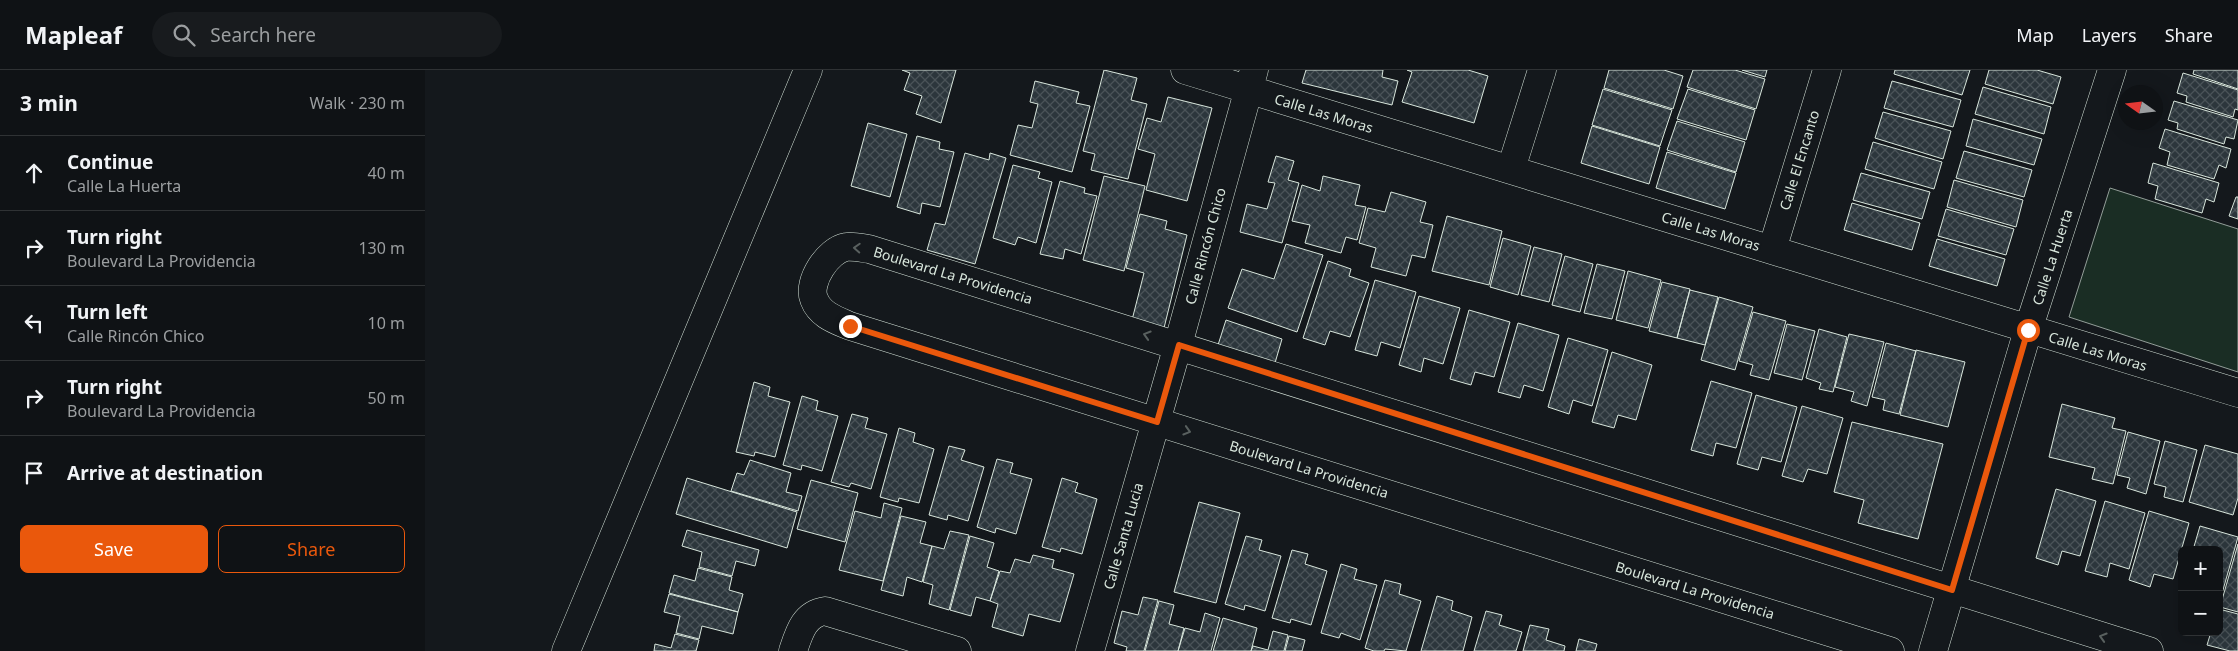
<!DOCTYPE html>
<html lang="en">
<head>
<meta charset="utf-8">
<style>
  body { margin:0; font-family:"Noto Sans",sans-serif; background:#181b1e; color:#f1f3f6 }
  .controls { position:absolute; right:15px; bottom:15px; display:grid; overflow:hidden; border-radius:8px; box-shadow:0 5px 20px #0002 }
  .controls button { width:45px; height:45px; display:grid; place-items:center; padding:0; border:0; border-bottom:1px solid #2f3234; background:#0f1215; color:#f1f3f6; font:25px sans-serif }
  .compass { position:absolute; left:1693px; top:15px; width:45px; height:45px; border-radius:50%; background:#0f1215; box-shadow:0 5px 20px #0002; rotate:284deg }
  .stop { position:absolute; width:15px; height:15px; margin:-11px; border:4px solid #ea580c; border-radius:50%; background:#fff }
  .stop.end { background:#ea580c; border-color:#fff; box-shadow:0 1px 5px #0008 }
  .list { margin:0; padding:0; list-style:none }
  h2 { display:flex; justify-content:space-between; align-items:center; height:65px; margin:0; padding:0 20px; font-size:21px }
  h2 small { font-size:16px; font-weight:400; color:#9b9ea0 }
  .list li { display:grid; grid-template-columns:32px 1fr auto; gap:15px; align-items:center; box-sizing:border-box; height:75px; padding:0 20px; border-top:1px solid #2f3234 }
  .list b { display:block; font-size:19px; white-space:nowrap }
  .list p { margin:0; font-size:16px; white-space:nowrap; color:#9b9ea0 }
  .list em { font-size:16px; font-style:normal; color:#9b9ea0 }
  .actions { display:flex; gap:10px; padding:15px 20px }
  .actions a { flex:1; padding:11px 0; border:1px solid #ea580c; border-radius:8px; text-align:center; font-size:18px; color:#ea580c }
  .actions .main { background:#ea580c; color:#fff }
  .icon { flex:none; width:28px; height:28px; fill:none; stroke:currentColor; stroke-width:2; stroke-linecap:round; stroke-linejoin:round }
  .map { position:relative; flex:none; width:1813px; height:581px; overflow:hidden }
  header { display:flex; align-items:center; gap:30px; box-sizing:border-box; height:70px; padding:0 25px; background:#0f1215; border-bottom:1px solid #2f3234 }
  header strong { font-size:24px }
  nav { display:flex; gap:28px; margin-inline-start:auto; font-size:18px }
  .search { width:350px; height:45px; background:#181b1e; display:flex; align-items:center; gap:12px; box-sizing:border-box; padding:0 18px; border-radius:28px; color:#9b9ea0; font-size:19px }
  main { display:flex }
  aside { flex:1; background:#0f1215 }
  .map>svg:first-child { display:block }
</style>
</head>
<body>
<header>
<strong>Mapleaf</strong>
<div class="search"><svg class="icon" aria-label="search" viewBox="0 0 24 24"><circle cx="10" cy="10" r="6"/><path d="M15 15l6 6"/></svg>Search here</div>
<nav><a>Map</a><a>Layers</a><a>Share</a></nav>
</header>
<main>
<aside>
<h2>3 min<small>Walk · 230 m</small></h2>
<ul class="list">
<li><svg class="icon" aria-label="ahead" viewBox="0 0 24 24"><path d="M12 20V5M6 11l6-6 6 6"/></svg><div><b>Continue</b><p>Calle La Huerta</p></div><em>40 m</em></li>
<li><svg class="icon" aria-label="right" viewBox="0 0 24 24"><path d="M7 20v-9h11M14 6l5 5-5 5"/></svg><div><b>Turn right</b><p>Boulevard La Providencia</p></div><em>130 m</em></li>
<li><svg class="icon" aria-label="left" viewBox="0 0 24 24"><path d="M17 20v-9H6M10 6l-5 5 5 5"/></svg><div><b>Turn left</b><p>Calle Rincón Chico</p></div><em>10 m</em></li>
<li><svg class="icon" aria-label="right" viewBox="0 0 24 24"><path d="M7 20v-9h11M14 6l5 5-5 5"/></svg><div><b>Turn right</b><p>Boulevard La Providencia</p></div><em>50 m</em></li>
<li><svg class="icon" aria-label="arrive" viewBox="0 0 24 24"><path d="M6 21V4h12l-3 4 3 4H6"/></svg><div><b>Arrive at destination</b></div></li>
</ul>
<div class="actions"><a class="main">Save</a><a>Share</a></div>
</aside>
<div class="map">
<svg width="1813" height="581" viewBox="0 0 1813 581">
  <defs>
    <pattern id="building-cross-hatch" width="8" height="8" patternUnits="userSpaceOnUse" patternTransform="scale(1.25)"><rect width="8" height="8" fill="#2c363c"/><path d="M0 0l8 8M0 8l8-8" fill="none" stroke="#4a5358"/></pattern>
  </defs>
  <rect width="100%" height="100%" fill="#14181c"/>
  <path fill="#1a2d24" stroke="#939e99" d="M1685,118L1813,159V302L1644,247Z"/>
  <path fill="url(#building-cross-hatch)" stroke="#d8e6dc" d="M477,0H531L516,53L491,44L497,26L479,20L485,3Z
    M679,0L712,8L706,30L722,34L703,109L666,100L670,84L658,81Z
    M881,0H958L957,7L973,11L967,35L877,13Z
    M982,0H1043L1063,6L1049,53L977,32L987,2Z
    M1184,0H1239L1258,6L1248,39L1179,18Z
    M1268,0H1310L1340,9L1331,39L1262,17Z
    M1317,0H1342L1340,7Z
    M1470,0H1545L1537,25L1469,4Z
    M1564,0H1612L1636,7L1628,34L1560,14Z
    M1769,0H1813V19L1768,4Z
    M1758,3L1813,20V40L1810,39L1808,47L1761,32L1762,26L1752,23Z
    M610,11L654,22L651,33L665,36L647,102L585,85L593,55L607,58L613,34L605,32Z
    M1467,11L1536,30L1528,57L1459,38Z
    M1558,17L1626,37L1619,64L1550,44Z
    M1178,19L1247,40L1235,76L1167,55Z
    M1263,19L1330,40L1321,70L1252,49Z
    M743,27L787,38L762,131L721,120L730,84L713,79L722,48L736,52Z
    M1749,31L1813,50L1809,69L1801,67L1799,74L1752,59L1753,53L1743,50Z
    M1458,42L1526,61L1518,89L1450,68Z
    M1548,49L1617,69L1609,95L1541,76Z
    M1252,51L1320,72L1311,102L1242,80Z
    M443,53L482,64L465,127L426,116Z
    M1167,56L1235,77L1224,114L1156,93Z
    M1740,59L1806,79L1801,98L1794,95L1789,109L1742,95L1745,82L1734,78Z
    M492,66L515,72L514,79L529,82L515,137L497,133L495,144L472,137Z
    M1448,72L1517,92L1509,119L1440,99Z
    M1539,81L1607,100L1599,127L1531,108Z
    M1242,82L1311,103L1300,139L1231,118Z
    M540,83L564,90L565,83L581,88L550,194L502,180L510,153L520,155Z
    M851,86L869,91L863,110L874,113L857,173L815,162L822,134L842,139L850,113L843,112Z
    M1728,93L1794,113L1789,132L1781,129L1777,143L1730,129L1733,116L1723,113Z
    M588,95L615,102L613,108L627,112L611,173L593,167L590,175L568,168Z
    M1436,103L1505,122L1497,149L1428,130Z
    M679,106L720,116L699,201L658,190Z
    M898,106L935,115L930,135L941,137L932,170L921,167L916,183L880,173L885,155L867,151L877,115L895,121Z
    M1529,110L1598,130L1591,157L1522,137Z
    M635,111L660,118L659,123L672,126L656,184L640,179L638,189L615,184Z
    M966,122L1001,132L995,152L1008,155L1000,188L987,185L981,206L946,197L951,178L934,173L943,138L960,142Z
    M1811,127H1813V149L1804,146Z
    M1427,133L1495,153L1487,180L1419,160Z
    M1521,139L1589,159L1581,185L1513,166Z
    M715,144L742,151L740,159L762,165L738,262L706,254L719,203L701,198Z
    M1022,146L1077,161L1064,215L1007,201Z
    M1078,168L1106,176L1093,225L1065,217Z
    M1512,169L1580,189L1572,216L1504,196Z
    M861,174L898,185L872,262L803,238L817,199L849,209Z
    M1109,177L1137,184L1124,232L1096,225Z
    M1140,186L1168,194L1155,242L1127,235Z
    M903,191L926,199L924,206L944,213L925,267L905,261L900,275L878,268Z
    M1172,194L1200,201L1187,249L1159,243Z
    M1203,201L1236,210L1223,258L1191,250Z
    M950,210L991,222L975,278L956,272L952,286L930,280Z
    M1237,212L1265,219L1252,268L1224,261Z
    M1265,220L1293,227L1280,275L1252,268Z
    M994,226L1035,238L1018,294L999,288L996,302L974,295Z
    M1294,227L1328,237L1310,300L1276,290Z
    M1044,240L1085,252L1069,307L1050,302L1046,315L1025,309Z
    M1328,242L1361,251L1344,310L1325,305L1328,295L1314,291Z
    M801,250L857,269L850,293L793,275Z
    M1093,253L1134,265L1118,321L1099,315L1095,328L1073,322Z
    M1362,254L1390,261L1377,310L1349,303Z
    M1394,259L1422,267L1408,322L1394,319L1396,313L1381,308Z
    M1424,264L1459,272L1442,336L1426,331L1429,322L1410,317Z
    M1143,268L1183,280L1167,336L1148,330L1144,344L1123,337Z
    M1461,273L1491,281L1474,344L1458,340L1460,330L1447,327Z
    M1491,280L1540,292L1523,357L1475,345Z
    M1187,282L1227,295L1211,350L1193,345L1189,358L1167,352Z
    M1286,311L1327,323L1311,378L1291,373L1288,386L1266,380Z
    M329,312L345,317L343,326L365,332L350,387L330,382L329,386L311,382Z
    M1331,325L1372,337L1356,392L1337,387L1333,400L1312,394Z
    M377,326L393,331L391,340L413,346L397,401L377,395L376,400L358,395Z
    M1637,334L1690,348L1687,358L1701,361L1688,414L1667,409L1670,398L1624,387Z
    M1377,336L1418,348L1402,404L1383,399L1378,412L1357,406Z
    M427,344L443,348L440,358L462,364L446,419L426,413L424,417L406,412Z
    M1427,352L1518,374L1493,469L1433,453L1439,430L1409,422Z
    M474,358L490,363L488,372L509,379L494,433L474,428L473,432L455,427Z
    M1703,362L1735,371L1721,424L1702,418L1705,408L1692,405Z
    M1740,371L1772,380L1758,432L1739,427L1741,417L1729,414Z
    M1780,375L1813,384V428L1808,445L1764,432Z
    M524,376L540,380L536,390L559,397L543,451L523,445L522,450L504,445Z
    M572,389L588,393L585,403L607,409L591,464L571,458L570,463L552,457Z
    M325,390L366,403L361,422L377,426L373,441L306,421L312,403L319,405Z
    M262,408L372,442L362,478L251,444Z
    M637,408L653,413L650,422L672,429L657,484L636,478L635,482L617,477Z
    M386,410L433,423L420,472L372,459Z
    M1631,419L1671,431L1655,486L1637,481L1633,495L1611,488Z
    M1680,431L1720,443L1704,499L1685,493L1682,507L1660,501Z
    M774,432L815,443L791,533L749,522Z
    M459,433L477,438L458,511L414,500L430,441L456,448Z
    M1724,441L1764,453L1748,509L1729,504L1725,517L1704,510Z
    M476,446L501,452L495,473L507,476L497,512L482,507L478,526L456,520Z
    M1775,456L1813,467L1796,527H1794V480H1768Z
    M262,460L334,480L330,496L311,491L307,506L274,497L277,482L257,476Z
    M525,461L544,465L524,540L504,534L508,515L498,512L507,476L519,479Z
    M545,466L569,473L562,497L574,501L565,531L551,527L546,546L525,540Z
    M821,466L837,470L834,480L856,486L840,541L820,535L819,540L800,534Z
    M1813,474V542L1795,537Z
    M867,480L883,484L880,494L902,501L886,555L866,549L865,553L847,548Z
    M608,485L629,490L627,498L649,504L635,552L604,544L598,566L567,557L573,534L565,531L575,501L585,503L590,489L605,493Z
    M916,494L932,499L929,509L952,515L935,570L916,563L914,568L896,563Z
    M273,498L307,507L304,520L318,524L313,542L244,523L249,505L270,511Z
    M960,510L976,514L974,524L996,531L981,581L960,579L959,581H949L940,578Z
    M244,524L313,542L308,564L277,556L274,569L251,563L255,546L239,542Z
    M1012,526L1028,531L1026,540L1047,547L1038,581H996Z
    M718,527L733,530L719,581H701L702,577L689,573L697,541L713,545Z
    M734,531L749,535L744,554L759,558L753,581H720Z
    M1794,539L1813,544V581H1805L1782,575L1786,562H1794Z
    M1061,541L1077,545L1074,555L1097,562L1091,581H1049Z
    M780,543L795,548L786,581H753L760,558L775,562Z
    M798,548L832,558L826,581H788Z
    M1105,555L1124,559L1121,570L1140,576L1139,581H1098Z
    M848,561L863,565L859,581H826L828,576L843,580Z
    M250,564L274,570L271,581H229L230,574L246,578Z
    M864,566L880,570L877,581H860Z
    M1154,569L1172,574L1170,581H1151Z"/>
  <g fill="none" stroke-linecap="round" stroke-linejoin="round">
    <g stroke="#d8e6dc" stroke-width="29">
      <path id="street" d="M760,0L1813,323
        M1086,99L1117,0
        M1347,180L1402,0
        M141,581L383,0
        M368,581C374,563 379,544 400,541L532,581
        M665,581L753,275L829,0
        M1465,581L425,256C411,250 395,245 389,229C382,212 403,180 421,177C428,176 437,178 444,179L1724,581
        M1508,581L1603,260L1687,0"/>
    </g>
    <use href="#street" stroke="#14181c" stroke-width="28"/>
  </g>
  <defs><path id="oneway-chevron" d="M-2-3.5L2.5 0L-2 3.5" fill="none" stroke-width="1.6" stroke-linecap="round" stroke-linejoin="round" transform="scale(1.25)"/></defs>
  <g stroke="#59605f">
    <use href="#oneway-chevron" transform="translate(432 178) rotate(-177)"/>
    <use href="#oneway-chevron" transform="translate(722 265) rotate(-163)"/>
    <use href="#oneway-chevron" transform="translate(762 361) rotate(17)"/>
    <use href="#oneway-chevron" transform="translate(1678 567) rotate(-163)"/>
  </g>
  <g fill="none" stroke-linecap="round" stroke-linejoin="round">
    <path stroke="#ea580c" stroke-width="6" d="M425,256L732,352L754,275L1527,520L1603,260"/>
  </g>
  <g text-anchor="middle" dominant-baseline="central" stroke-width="4" stroke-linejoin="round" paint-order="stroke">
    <g font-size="14" fill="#d8e6dc" stroke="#14181c">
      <text transform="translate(899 43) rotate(17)">Calle Las Moras</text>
      <text transform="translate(1374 90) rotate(-73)">Calle El Encanto</text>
      <text transform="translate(1286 161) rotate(17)">Calle Las Moras</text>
      <text transform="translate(780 176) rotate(-75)">Calle Rincón Chico</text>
      <text transform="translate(1627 187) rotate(-72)">Calle La Huerta</text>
      <text transform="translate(528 205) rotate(17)">Boulevard La Providencia</text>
      <text transform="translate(1673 281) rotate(17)">Calle Las Moras</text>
      <text transform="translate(884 399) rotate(17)">Boulevard La Providencia</text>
      <text transform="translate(698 466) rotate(-74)">Calle Santa Lucia</text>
      <text transform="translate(1270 520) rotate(17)">Boulevard La Providencia</text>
    </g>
  </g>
</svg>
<div class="controls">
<button>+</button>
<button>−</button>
</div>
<svg class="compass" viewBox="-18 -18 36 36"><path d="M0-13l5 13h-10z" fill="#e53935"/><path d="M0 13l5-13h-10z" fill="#9b9ea0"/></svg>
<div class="stop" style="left:1603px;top:260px"></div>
<div class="stop end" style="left:425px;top:256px"></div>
</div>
</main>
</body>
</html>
